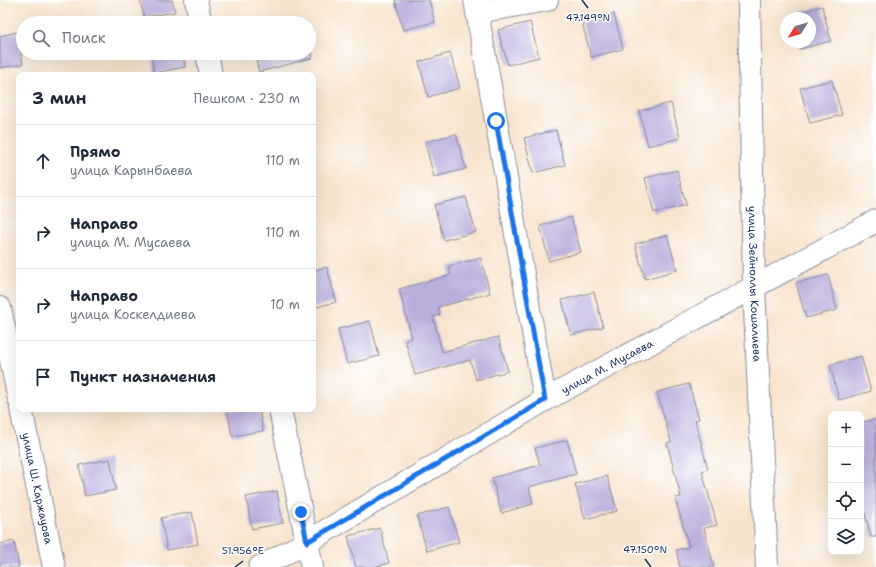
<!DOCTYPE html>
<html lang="ru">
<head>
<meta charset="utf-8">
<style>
  body { margin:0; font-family:"Shantell Sans",sans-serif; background:#f2f2f3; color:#1f2937 }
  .controls { position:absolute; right:12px; bottom:12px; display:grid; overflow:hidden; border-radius:8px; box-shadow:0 4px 16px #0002 }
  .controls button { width:36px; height:36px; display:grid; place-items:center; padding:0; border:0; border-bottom:1px solid #e0e1e3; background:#fff; color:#1f2937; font:20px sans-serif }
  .compass { position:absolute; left:780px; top:12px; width:36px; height:36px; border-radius:50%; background:#fff; box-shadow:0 4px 16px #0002; rotate:233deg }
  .stop { position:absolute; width:12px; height:12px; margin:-9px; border:3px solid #1a73e8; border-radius:50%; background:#fff }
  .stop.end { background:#1a73e8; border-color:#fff; box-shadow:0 1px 4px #0008 }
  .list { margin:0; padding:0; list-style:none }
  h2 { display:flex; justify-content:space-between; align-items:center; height:52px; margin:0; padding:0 16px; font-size:17px }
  h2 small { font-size:13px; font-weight:400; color:#747a83 }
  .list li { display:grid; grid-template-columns:26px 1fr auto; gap:12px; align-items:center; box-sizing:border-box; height:72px; padding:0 16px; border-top:1px solid #e0e1e3 }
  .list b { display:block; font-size:15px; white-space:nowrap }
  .list p { margin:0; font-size:13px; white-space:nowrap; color:#747a83 }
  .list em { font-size:13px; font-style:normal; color:#747a83 }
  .icon { flex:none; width:22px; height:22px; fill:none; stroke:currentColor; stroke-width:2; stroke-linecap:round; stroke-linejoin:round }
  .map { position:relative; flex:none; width:876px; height:567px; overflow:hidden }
  .search { position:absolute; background:#fff; box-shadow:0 4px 16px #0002; left:16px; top:16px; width:300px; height:44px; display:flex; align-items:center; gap:10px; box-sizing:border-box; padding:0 14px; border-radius:22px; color:#747a83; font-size:15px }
  .panel { position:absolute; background:#fff; box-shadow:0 4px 16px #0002; left:16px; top:72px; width:300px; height:340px; border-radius:8px }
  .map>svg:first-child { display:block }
</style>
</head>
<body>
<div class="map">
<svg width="876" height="567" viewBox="0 0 876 567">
  <rect width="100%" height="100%" fill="#fff"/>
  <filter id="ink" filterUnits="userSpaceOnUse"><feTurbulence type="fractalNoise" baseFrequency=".025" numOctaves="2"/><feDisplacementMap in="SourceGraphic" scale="8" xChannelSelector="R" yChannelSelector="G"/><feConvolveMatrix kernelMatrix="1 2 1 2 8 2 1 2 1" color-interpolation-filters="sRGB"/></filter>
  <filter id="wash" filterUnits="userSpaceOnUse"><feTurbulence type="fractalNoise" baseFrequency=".012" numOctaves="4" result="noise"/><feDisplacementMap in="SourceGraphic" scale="16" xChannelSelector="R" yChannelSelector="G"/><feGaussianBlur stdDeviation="0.9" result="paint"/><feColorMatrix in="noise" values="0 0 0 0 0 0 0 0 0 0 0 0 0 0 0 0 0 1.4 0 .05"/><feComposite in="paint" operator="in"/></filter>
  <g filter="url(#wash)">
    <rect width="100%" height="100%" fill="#f7e4ce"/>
    <g id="blocks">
      <path fill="#baaedd" d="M140,0H172L175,12L144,17Z
        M395,0H429L435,22L403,30Z
        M822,6L831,41L800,49L798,42H810V18H791L790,15Z
        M614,14L623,49L591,57L582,22Z
        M530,22L539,57L508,65L498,30Z
        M17,32L23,64L0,68V36Z
        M151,53H183L185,67L154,73Z
        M254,53H312V58L259,72Z
        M450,53L460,88L428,97L419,62Z
        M832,80L842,115L810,123L800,88Z
        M671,103L680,138L648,146L639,111Z
        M556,130L565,165L533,173L524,138Z
        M456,134L466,169L434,177L425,142Z
        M677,170L686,205L654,213L645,178Z
        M466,197L476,232L444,240L434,205Z
        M571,217L581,252L549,261L540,226Z
        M667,235L677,270L645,279L635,244Z
        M481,258L490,293L438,307L440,315L433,317L442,352L498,337L508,371L476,380L470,360L415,375L405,340L412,338L399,289L451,275L449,266Z
        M327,267L336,302L313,308V270Z
        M828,275L837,310L806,318L796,283Z
        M594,292L603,327L571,335L562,300Z
        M370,321L379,356L347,364L338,329Z
        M861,356L871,391L839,400L830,365Z
        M689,384L699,419L695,420L708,469L702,471L717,525L704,528L714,567H680L676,550L689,547L675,498L681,497L667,443L671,442L657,392Z
        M227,409H259L263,431L232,436Z
        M876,419V537H871L861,498V423Z
        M567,440L576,474L529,487L533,504L501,513L492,478L540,465L535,448Z
        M110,459L116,490L85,496L79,465Z
        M607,476L617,511L585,519L575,484Z
        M277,491L283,523L252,529L246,497Z
        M449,507L459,542L427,551L417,516Z
        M192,512L198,544L167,550L161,518Z
        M380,528L389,563L374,567H356L348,536Z
        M14,541L19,567H0V544Z"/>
    </g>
  </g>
  <g filter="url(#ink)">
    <use href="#blocks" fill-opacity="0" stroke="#898a96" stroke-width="1"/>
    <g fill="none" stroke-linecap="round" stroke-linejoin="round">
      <g stroke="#898a96" stroke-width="24">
        <g id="minor">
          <path d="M196,0L201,23"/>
          <path d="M475,0L545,400"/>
          <path id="s1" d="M749,0L754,287L767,567"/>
          <path d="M477,12L547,0"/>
          <path d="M207,53L211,75"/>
          <path d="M0,308L19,399"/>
          <path id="s2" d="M21,409L54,567"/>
          <path d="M280,409L312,567"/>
          <path id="s3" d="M260,567L307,542L545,400L876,221"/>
        </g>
      </g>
      <use href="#minor" stroke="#fff" stroke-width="22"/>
    </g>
  </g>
  <g fill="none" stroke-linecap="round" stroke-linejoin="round" filter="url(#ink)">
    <path stroke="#1a73e8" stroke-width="5" d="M301,512L307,542L545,400L496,121"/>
  </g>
  <path fill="none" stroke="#1b2f5e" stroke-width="1.5" d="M582,0L588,8M645,559L651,567M235,567L243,561"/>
  <g text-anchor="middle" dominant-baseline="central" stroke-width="3" stroke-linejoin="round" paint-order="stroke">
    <g font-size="11" fill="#1b2f5e" stroke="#fff">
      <text stroke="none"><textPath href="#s1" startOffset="284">улица Зейноллы Кошалиева</textPath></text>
      <text stroke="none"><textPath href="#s3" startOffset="401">улица М. Мусаева</textPath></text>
      <text stroke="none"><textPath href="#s2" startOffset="81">улица Ш. Каржауова</textPath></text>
    </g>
  </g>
  <g font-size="10" text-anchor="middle" fill="#1b2f5e" stroke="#fff" stroke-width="3" stroke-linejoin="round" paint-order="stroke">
    <text x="588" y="21">47.149°N</text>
    <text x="645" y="553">47.150°N</text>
    <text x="243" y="554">51.956°E</text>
  </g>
</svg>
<div class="controls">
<button>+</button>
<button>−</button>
<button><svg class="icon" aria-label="locate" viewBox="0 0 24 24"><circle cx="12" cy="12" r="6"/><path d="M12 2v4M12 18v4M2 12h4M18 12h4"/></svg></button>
<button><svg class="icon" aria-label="layers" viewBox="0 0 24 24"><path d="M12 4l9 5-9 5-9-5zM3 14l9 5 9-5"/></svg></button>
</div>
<svg class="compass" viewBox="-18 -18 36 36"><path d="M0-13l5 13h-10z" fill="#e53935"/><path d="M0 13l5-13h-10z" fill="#747a83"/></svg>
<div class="stop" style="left:496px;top:121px"></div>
<div class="stop end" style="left:301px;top:512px"></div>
<div class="search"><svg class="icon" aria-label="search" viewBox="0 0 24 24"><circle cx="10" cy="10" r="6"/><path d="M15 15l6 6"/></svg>Поиск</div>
<section class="panel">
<h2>3 мин<small>Пешком · 230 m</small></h2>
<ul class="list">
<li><svg class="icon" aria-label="ahead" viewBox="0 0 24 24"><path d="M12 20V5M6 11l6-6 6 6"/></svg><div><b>Прямо</b><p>улица Карынбаева</p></div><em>110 m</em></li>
<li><svg class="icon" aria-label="right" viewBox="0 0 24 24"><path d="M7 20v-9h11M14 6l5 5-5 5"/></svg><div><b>Направо</b><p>улица М. Мусаева</p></div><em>110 m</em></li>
<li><svg class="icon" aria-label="right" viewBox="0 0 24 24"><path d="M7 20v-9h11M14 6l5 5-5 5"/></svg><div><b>Направо</b><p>улица Коскелдиева</p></div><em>10 m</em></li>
<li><svg class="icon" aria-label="arrive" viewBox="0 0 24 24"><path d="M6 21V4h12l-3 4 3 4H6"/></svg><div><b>Пункт назначения</b></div></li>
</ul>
</section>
</div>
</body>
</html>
